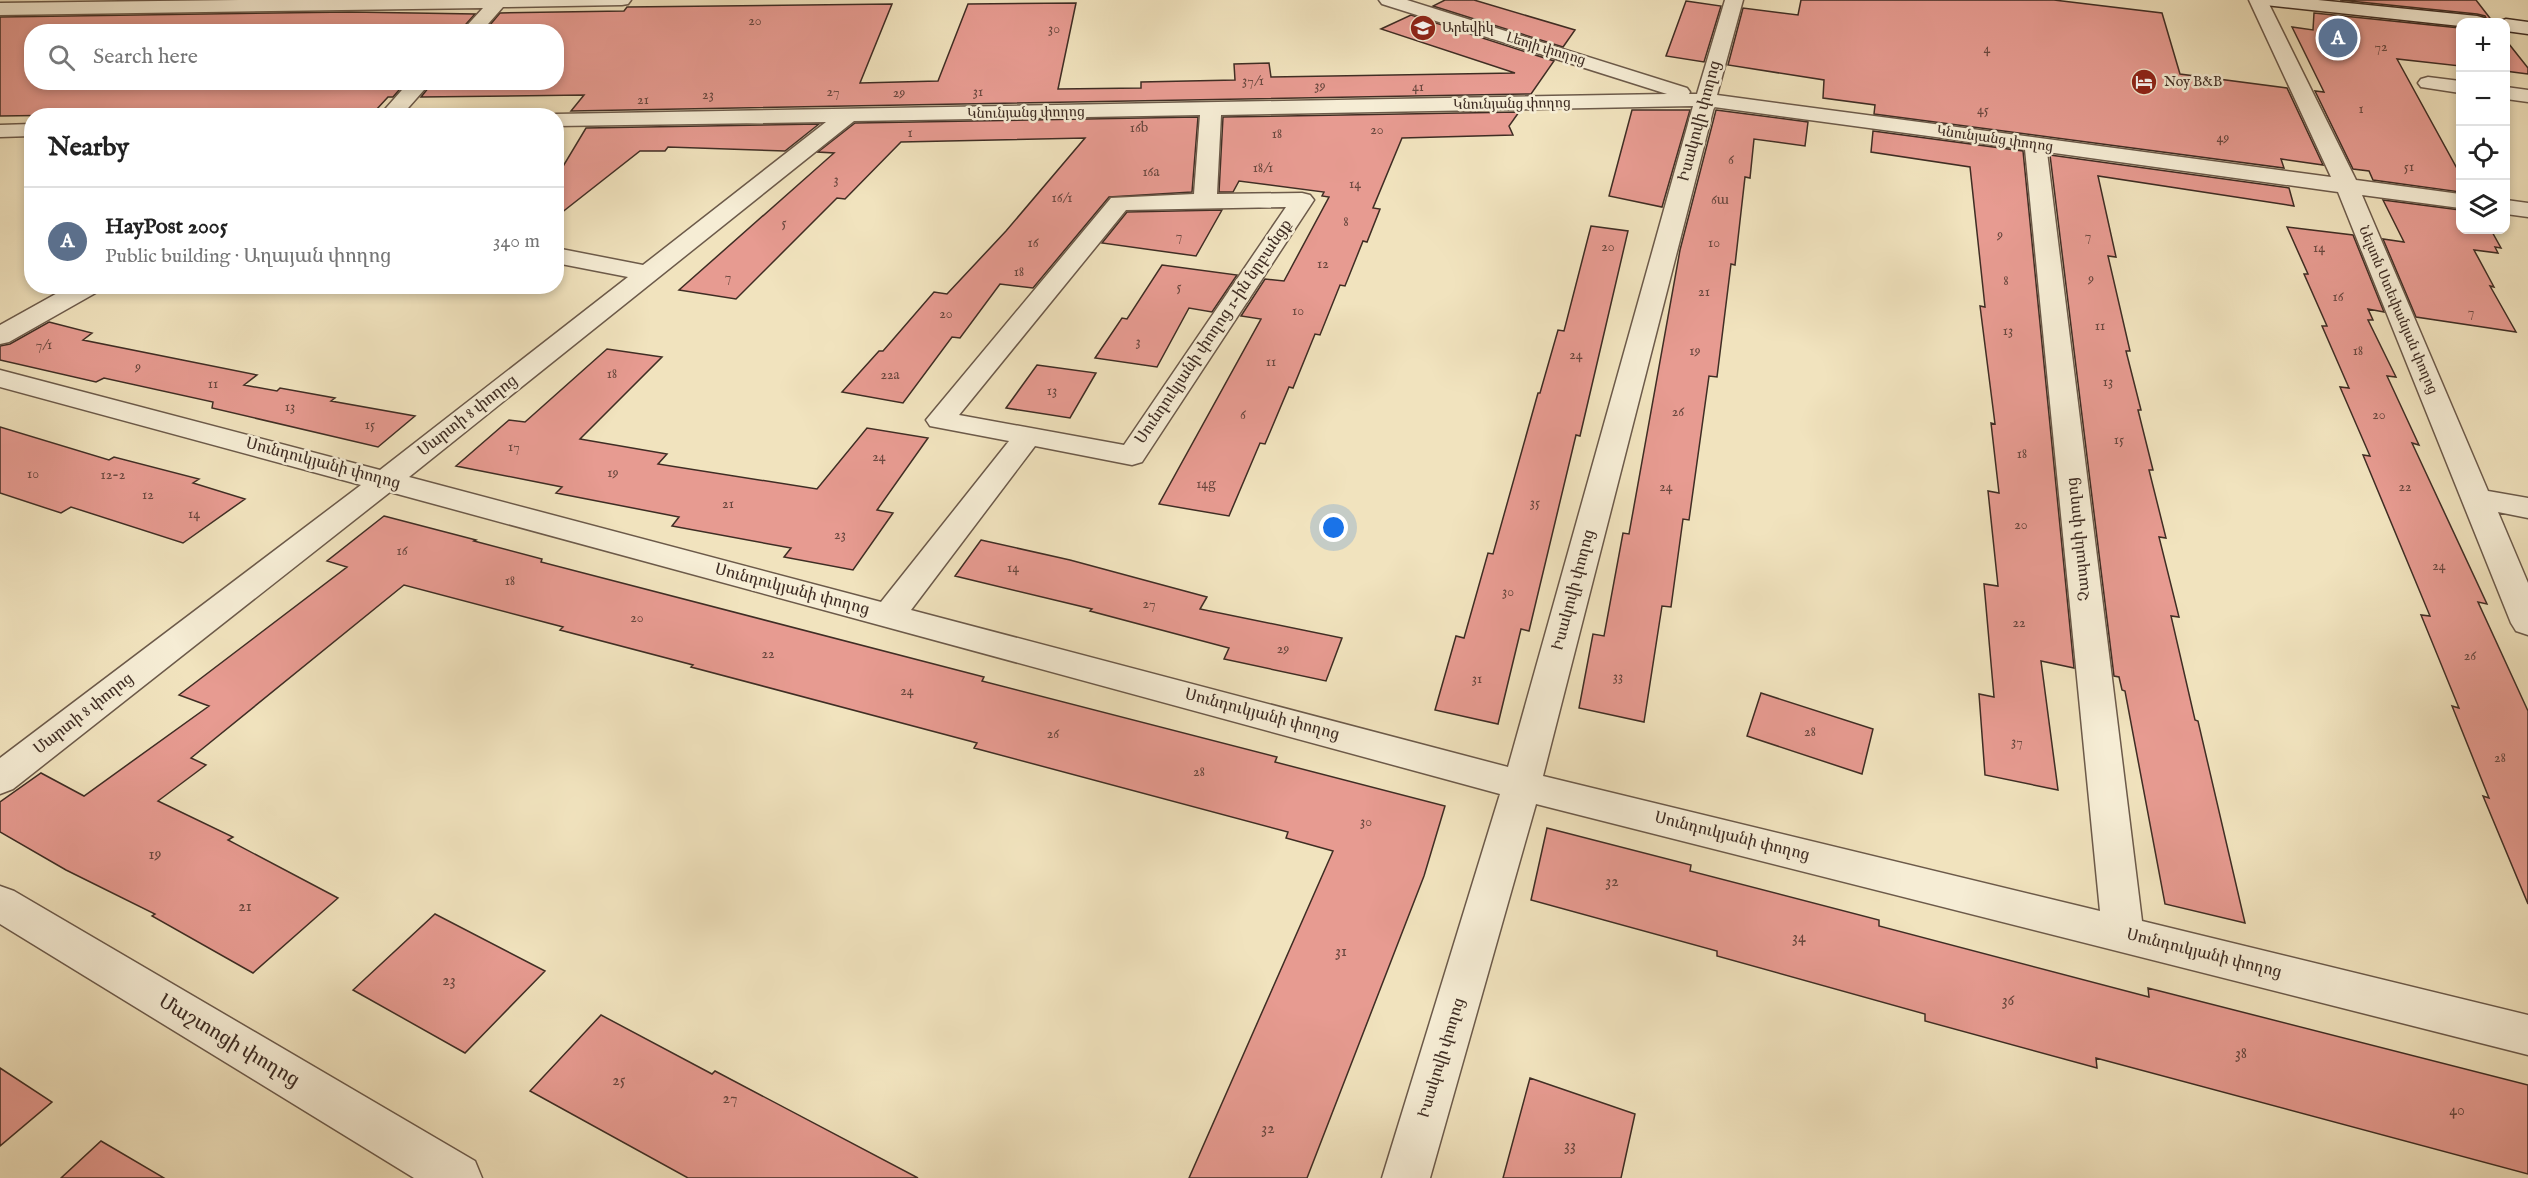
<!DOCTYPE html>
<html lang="en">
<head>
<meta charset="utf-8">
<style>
  body { margin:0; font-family:"IM FELL English","Noto Serif Armenian",serif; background:#f6f6f6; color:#222 }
  .controls { position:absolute; right:18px; top:18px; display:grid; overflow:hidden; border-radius:12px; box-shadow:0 3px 9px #0003 }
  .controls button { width:54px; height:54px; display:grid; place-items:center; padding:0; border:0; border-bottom:2px solid #e0e0e0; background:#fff; color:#222; font:30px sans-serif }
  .you { position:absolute; left:1334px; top:528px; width:21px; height:21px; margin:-15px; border:4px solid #fff; border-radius:50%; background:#1a73e8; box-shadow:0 0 0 9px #1a73e833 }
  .badge { display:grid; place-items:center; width:39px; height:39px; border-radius:50%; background:#8f2418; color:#fff; font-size:20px; font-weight:700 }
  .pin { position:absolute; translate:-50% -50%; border:3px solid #fff; box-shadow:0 2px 6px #0006 }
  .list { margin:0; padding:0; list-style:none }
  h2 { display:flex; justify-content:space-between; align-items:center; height:78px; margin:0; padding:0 24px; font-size:26px }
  h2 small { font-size:20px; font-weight:400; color:#767676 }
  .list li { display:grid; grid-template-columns:39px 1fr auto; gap:18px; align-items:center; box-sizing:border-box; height:108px; padding:0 24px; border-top:2px solid #e0e0e0 }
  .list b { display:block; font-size:22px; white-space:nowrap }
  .list p { margin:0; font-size:20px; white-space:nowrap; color:#767676 }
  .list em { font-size:20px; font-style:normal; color:#767676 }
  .icon { flex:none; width:33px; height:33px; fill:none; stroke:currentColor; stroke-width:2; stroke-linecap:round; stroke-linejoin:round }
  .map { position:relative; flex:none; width:2528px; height:1178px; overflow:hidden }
  .search { position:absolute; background:#fff; box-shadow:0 3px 9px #0003; left:24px; top:24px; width:540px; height:66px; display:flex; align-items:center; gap:15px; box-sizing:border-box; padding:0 21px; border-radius:24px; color:#767676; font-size:22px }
  .panel { position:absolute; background:#fff; box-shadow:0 3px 9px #0003; left:24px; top:108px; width:540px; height:186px; border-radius:24px }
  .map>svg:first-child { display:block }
</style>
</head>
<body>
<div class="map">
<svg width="2528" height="1178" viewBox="0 0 2528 1178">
  <rect width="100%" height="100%" fill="#f1e3be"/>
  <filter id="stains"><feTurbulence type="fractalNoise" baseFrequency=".00333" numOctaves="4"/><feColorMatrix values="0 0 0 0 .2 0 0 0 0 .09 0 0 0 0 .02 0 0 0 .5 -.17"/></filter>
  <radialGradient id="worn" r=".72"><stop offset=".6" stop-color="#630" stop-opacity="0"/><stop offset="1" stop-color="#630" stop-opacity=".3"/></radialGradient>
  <path fill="#e79b91" stroke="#3f2d24" stroke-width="1.5" d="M1445,0H1474L1575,30L1563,47L1433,6Z
    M1801,0H2054L2162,13L2180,74L2287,88L2323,165L2281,159L2284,168L1874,114L1875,105L1823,98L1824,80L1728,65L1743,8L1798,15Z
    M2340,0H2476L2493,22H2488L2485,16L2477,14Z
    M1686,1L1721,6L1704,62L1666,56Z
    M1076,3L1058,89L1141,88V82L1235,80L1234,64L1269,63L1271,77L1515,73L1381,29L1411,15L1554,61L1531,94L571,111L584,95L421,97L433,82H556V32H484L500,13L624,11L627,7L892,4L860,83L938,81L968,4Z
    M350,12L475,14L459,32H32V82H406L393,97H388L376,110L213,115L215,113L0,116V17Z
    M2314,13L2460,28V66L2397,59L2460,174V192L2373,180L2369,171L2353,169L2315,91L2324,92L2292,27L2313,30Z
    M2505,39L2528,68V74L2505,71Z
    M1632,110H1690L1662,207L1609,196Z
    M1716,110L1808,122L1805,146L1754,139L1750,178L1745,177L1735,265L1731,264L1717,377L1709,376L1689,520L1683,519L1671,607L1662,606L1644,722L1579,708L1593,634L1604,636L1623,533L1629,534L1680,250Z
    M1519,112L1509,126L1513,135L1402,138L1373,208L1380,209L1367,242L1363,241L1345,286L1340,285L1320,335L1315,334L1293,388L1289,387L1265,444L1260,443L1229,516L1159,504L1261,319L1241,316L1265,279L1284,281L1329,197L1322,196L1324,192L1239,181L1233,192H1219L1223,117Z
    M1198,117L1192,192L1109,197L1033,288L1000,284L960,338L952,337L903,403L842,392L879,351H883L934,292L947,294L1006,231L1085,138L901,142L845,199L837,198L736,299L679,290L834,153L818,152L855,123Z
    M819,124L785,151L668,147L665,151H640L556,217V178L586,128Z
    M1873,131L2023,151L2074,668L2041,661L2058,790L1985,775L1979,694L1994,697L1984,584L1998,586L1988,491L1999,493L1991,423L1995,424L1980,306L1985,307L1970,167L1871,152Z
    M2050,155L2289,188L2294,206L2098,176L2116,257L2108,256L2130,351H2126L2141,410H2138L2153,470H2149L2166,538L2159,537L2179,617L2171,616L2195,720L2198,721L2245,923L2165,904L2125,691L2122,690L2119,677L2114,676Z
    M2383,200L2460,210V230H2491L2501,248L2495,247L2498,253L2474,250L2494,287L2490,286L2516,332L2416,317L2383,239L2404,242Z
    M1222,210L1196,256L1102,243L1127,212Z
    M1591,226L1628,231L1580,436L1576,435L1529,631L1521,629L1498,724L1435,710L1456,636L1464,638L1488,553L1493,554L1538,393H1540L1558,330L1564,331Z
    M2287,227L2353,235L2384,312L2368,309L2373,320H2368L2396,377L2387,376L2419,445L2412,443L2487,604L2478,602L2528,711V904L2483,796L2489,798L2452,706L2459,708L2421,615L2430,616L2363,455L2370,456L2340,387L2349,388L2322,326H2327L2304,274H2308Z
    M1162,265L1237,275L1212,312L1189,308L1157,367L1095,358L1122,318L1127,319Z
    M49,322L92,333L83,340L257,375L244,385L277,391L280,388L335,398L331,401L415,416L378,447L212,408L213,402L104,378L96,382L0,360V346L10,344Z
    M607,349L662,357L580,439L667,454L658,464L817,489L867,428L928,438L877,510L893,513L853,570L784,557L791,548L672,526L679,517L556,493L562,487L456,466L509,420L525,422Z
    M1037,365L1096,373L1070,418L1006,408Z
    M0,427L109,460L114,457L199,479L193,483L245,499L183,543L71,507L61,513L0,493Z
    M384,516L476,540L474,541L542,559L541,562L984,677L982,681L1277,757L1275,762L1445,806L1424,876L1307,1178H1189L1333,851L1286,838L1288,832L974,748L977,743L691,667L693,665L560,630L563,627L404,585L191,758L206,765L158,801L233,837L228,840L338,898L253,973L152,916L155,914L66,870L0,832V802L41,773L84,796L209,706L179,695L347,567L327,561Z
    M981,540L1070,560L1207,597L1200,609L1342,638L1326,681L1224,659L1229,648L1090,611L1092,609L955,576Z
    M1761,693L1873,729L1862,774L1747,736Z
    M1547,828L1691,865L1690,871L1879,920V926L2149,997L2148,988L2528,1085V1174L2096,1058L2097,1068L1925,1021V1014L1717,956V951L1531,900Z
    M435,914L545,971L465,1053L353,990Z
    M601,1015L712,1074L715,1071L918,1178H688L530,1091Z
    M0,1068L52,1102L0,1146Z
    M1530,1078L1635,1114L1621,1178H1503Z
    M101,1141L164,1178H61Z"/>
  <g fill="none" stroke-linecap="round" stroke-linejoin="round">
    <g stroke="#6c5a4a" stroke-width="3">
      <path id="street" d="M239,0H631L628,4L622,5L503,7L481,32H461L483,8L0,15V3Z
        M1379,0H1407L1687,88L1690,92L1689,94H1697L1725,0H1743L1717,95L2331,177L2249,0H2267L2356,180L2460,194V208L2362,195L2488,491L2528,498V518L2498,512L2528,583V635L2516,631L2511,623L2338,192L2047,152L2142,921L2528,1015V1055L1536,804L1430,1178H1382L1500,794L390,492L13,789L0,794V758L361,485L0,387V370L380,470L628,277L556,263V248L643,265L826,122L556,126V116H548L556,114L1667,94L1382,4ZM1693,106L1508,767L911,610L1035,446L1132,465L1142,462L1314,200L1310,195L1302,193L1217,194L1221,115ZM1714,107L2025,149L2100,911L1543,776ZM1200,115L1194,194L1111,198L926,420L930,426L1009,441L881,602L409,477L854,121ZM1286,207L1124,445L959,415L1126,210Z
        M2428,77L2460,81V93L2421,87L2418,83L2421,79Z
        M409,82H431L401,116H379Z
        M2506,87L2528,90V102L2506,99Z
        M32,124V136L0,137V125Z
        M2506,200L2528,203V217L2506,214Z
        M70,286H102L99,291L9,342L0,344V325Z
        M0,886L14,891L475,1161L482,1178H414L0,924Z"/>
    </g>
    <g stroke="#3f2d24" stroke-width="3">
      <path id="secondary" d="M2256,0H2318L2477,16L2484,18L2486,22H2460V26L2265,5L2259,4Z
        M2506,19L2528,22V34L2506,31V22H2498Z"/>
    </g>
    <use href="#street" fill="#f6edd5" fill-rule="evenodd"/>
    <use href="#secondary" fill="#f6edd5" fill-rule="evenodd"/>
  </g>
  <defs>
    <g id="school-disc" transform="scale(1.35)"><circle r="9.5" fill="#8f2418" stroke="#f6edd5"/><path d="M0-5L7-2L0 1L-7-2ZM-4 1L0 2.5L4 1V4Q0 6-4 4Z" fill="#fff"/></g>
    <g id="hotel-disc" transform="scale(1.35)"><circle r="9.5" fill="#8f2418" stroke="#f6edd5"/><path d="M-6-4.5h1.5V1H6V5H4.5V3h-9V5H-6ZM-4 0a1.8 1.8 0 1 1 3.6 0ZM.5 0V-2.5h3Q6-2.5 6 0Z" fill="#fff"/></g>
  </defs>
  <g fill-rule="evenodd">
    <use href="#school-disc" x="1423" y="28"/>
    <use href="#hotel-disc" x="2144" y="82"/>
  </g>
  <g text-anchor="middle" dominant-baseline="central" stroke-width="5" stroke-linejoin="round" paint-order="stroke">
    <g font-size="14" fill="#69483f">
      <text x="755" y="21">20</text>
      <text x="1054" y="29">30</text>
      <text x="2381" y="47">72</text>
      <text x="1987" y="49">4</text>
      <text x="1253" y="81">37/1</text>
      <text x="1320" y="86">39</text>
      <text x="1418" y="87">41</text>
      <text x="833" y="92">27</text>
      <text x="978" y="92">31</text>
      <text x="899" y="93">29</text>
      <text x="708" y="95">23</text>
      <text x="643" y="100">21</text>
      <text x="2361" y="109">1</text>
      <text x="1983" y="110">45</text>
      <text x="1139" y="128">16b</text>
      <text x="1377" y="130">20</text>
      <text x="910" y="133">1</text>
      <text x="1277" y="134">18</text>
      <text x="2223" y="138">49</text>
      <text x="1731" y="160">6</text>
      <text x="2409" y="167">51</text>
      <text x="1263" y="168">18/1</text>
      <text x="1151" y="172">16a</text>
      <text x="836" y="180">3</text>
      <text x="1355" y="184">14</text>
      <text x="1062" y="198">16/1</text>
      <text x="1720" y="200">6ա</text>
      <text x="1346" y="222">8</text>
      <text x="784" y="223">5</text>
      <text x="2000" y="235">9</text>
      <text x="1179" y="236">7</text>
      <text x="2088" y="236">7</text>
      <text x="1033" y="243">16</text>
      <text x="1714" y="243">10</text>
      <text x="1608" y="247">20</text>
      <text x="2319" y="248">14</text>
      <text x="1323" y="264">12</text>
      <text x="1019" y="272">18</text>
      <text x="728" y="277">7</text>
      <text x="2091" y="279">9</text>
      <text x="2006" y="281">8</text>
      <text x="1179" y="287">5</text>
      <text x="1704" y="292">21</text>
      <text x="2338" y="297">16</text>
      <text x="1298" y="311">10</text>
      <text x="2471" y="312">7</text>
      <text x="946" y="314">20</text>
      <text x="2100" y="326">11</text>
      <text x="2008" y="331">13</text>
      <text x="1138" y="342">3</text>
      <text x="44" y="345">7/1</text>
      <text x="1695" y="351">19</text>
      <text x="2358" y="351">18</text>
      <text x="1576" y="355">24</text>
      <text x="1271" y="362">11</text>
      <text x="138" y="367">9</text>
      <text x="612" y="374">18</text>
      <text x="890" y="375">22a</text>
      <text x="2108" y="382">13</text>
      <text x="213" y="384">11</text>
      <text x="1052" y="391">13</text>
      <text x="290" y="407">13</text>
      <text x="1678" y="412">26</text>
      <text x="1243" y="415">6</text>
      <text x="2379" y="415">20</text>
      <text x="370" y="425">15</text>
      <text x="2119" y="440">15</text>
      <text x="514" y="447">17</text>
      <text x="2022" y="454">18</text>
      <text x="879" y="457">24</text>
      <text x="613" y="473">19</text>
      <text x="33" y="474">10</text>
      <text x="113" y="475">12-2</text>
      <text x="1206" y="484">14g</text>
      <text x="1666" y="487">24</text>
      <text x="2405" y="487">22</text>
      <text x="148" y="495">12</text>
      <text x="1535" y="503">35</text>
      <text x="728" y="504">21</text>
      <text x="194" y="514">14</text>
      <text x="2021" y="525">20</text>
      <text x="840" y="535">23</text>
      <text x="402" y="551">16</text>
      <text x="2439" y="566">24</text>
      <text x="1013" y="568">14</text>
      <text x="510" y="581">18</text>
      <text x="1508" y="592">30</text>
      <text x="1149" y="604">27</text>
      <text x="637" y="618">20</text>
      <text x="2019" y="623">22</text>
      <text x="1283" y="649">29</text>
      <text x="768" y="654">22</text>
      <text x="2470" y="656">26</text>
      <text x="1618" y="677">33</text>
      <text x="1477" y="679">31</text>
      <text x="907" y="691">24</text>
      <text x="1810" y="732">28</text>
      <text x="1053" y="734">26</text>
      <text x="2017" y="742">37</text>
      <text x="2500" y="758">28</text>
      <text x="1199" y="772">28</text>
      <text x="1366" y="822">30</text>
    </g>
    <g font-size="14" fill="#3f2d24" stroke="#f6edd5" text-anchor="start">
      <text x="1442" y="28">Արեվիկ</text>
      <text x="2164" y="82">Noy B&amp;B</text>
    </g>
    <g font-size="14" fill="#3f2d24" stroke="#f6edd5">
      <text transform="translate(1546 49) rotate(17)">Լեոյի փողոց</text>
      <text transform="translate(1512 104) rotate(-1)">Կնունյանց փողոց</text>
      <text transform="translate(1026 113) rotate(-1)">Կնունյանց փողոց</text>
      <text transform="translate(1995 139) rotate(8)">Կնունյանց փողոց</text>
      <text transform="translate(2398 310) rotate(67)">Նելսոն Ստեփանյան փողոց</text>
    </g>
    <g font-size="16" fill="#3f2d24" stroke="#f6edd5">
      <text transform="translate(1700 121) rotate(-75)">Իսակովի փողոց</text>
      <text transform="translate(1214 332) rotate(-56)">Սունդուկյանի փողոց 1-ին նրբանցք</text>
      <text transform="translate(468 416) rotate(-38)">Մարտի 8 փողոց</text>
      <text transform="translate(323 464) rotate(15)">Սունդուկյանի փողոց</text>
      <text transform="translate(2079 539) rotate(-96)">Չապաևի փողոց</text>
      <text transform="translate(792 590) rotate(15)">Սունդուկյանի փողոց</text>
      <text transform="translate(1574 590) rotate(-75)">Իսակովի փողոց</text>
      <text transform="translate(84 714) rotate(-38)">Մարտի 8 փողոց</text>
      <text transform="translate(1262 715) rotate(15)">Սունդուկյանի փողոց</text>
      <text transform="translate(1732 837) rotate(14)">Սունդուկյանի փողոց</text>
      <text transform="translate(2204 954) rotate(14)">Սունդուկյանի փողոց</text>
      <text transform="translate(1442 1058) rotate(-73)">Իսակովի փողոց</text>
    </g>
    <g font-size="16" fill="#69483f">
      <text x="155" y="855">19</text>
      <text x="1612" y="882">32</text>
      <text x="245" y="907">21</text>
      <text x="1799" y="938">34</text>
      <text x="1341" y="952">31</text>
      <text x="449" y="981">23</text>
      <text x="2008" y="1001">36</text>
      <text x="2241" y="1054">38</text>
      <text x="619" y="1081">25</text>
      <text x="730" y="1099">27</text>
      <text x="2457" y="1111">40</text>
      <text x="1268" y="1129">32</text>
      <text x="1570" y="1146">33</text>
    </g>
    <g font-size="20" fill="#3f2d24" stroke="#f6edd5">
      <text transform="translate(229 1041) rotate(31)">Մաշտոցի փողոց</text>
    </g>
  </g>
  <rect width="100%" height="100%" filter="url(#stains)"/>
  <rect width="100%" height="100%" fill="url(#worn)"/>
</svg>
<div class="controls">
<button>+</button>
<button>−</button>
<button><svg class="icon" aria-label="locate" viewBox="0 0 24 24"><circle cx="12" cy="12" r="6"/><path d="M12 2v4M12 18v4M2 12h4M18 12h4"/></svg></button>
<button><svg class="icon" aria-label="layers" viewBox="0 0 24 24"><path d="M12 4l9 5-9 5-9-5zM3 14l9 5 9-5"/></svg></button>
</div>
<div class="you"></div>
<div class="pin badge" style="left:2338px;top:38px;background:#5c6f8a">A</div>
<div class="search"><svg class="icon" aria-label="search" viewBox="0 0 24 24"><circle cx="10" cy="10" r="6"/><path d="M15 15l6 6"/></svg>Search here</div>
<section class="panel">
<h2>Nearby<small></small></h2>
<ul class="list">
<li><span class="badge" style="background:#5c6f8a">A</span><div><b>HayPost 2005</b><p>Public building · Աղայան փողոց</p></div><em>340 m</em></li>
</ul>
</section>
</div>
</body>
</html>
